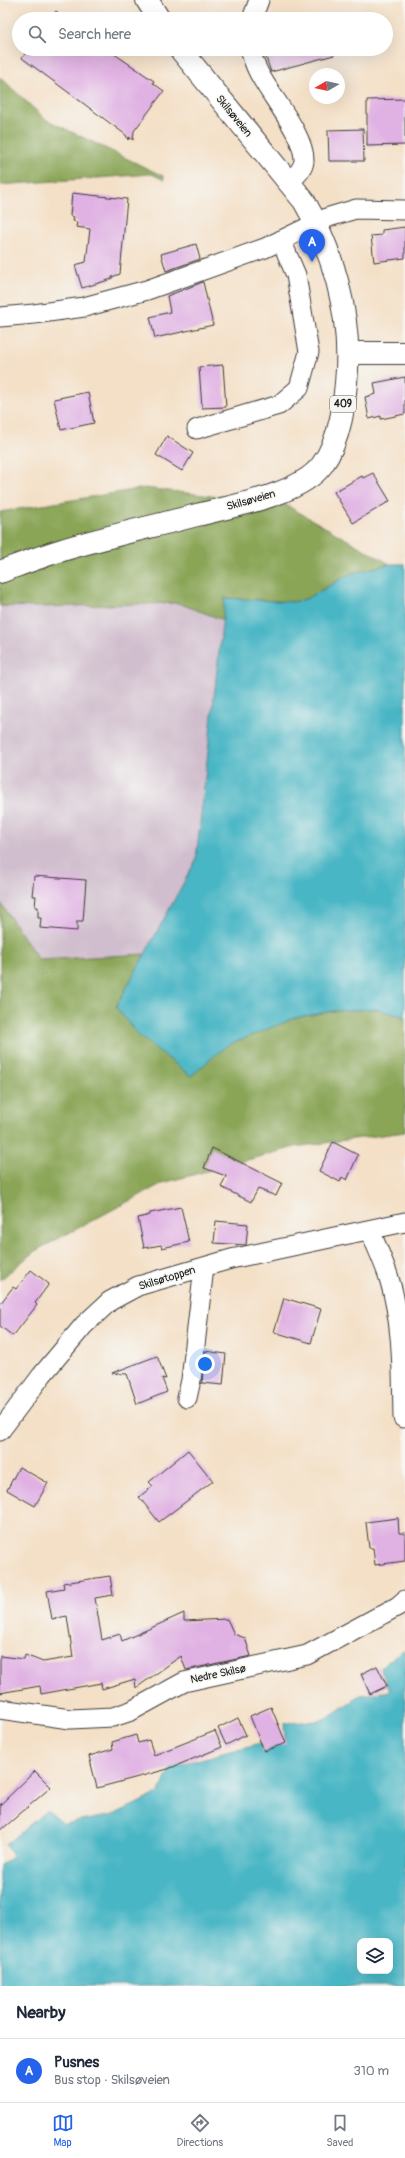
<!DOCTYPE html>
<html lang="en">
<head>
<meta charset="utf-8">
<style>
  body { margin:0; font-family:Pangolin,sans-serif; background:#f6f6f7; color:#1f2937 }
  .controls { position:absolute; right:12px; bottom:12px; display:grid; overflow:hidden; border-radius:8px; box-shadow:0 4px 16px #0002 }
  .controls button { width:36px; height:36px; display:grid; place-items:center; padding:0; border:0; border-bottom:1px solid #e0e1e3; background:#fff; color:#1f2937; font:20px sans-serif }
  .compass { position:absolute; left:309px; top:68px; width:36px; height:36px; border-radius:50%; background:#fff; box-shadow:0 4px 16px #0002; rotate:261deg }
  .you { position:absolute; left:205px; top:1364px; width:14px; height:14px; margin:-10px; border:3px solid #fff; border-radius:50%; background:#1a73e8; box-shadow:0 0 0 6px #1a73e833 }
  .badge { display:grid; place-items:center; width:26px; height:26px; border-radius:50%; background:#2563eb; color:#fff; font-size:13px; font-weight:700 }
  .pin { position:absolute; translate:-50% -33px; filter:drop-shadow(0 1px 2px #0008) }
  .pin::after { content:''; position:absolute; top:21px; width:14px; height:12px; background:inherit; clip-path:polygon(0 0,100% 0,50% 100%) }
  .list { margin:0; padding:0; list-style:none }
  h2 { display:flex; justify-content:space-between; align-items:center; height:52px; margin:0; padding:0 16px; font-size:17px }
  h2 small { font-size:13px; font-weight:400; color:#747a83 }
  .list li { display:grid; grid-template-columns:26px 1fr auto; gap:12px; align-items:center; box-sizing:border-box; height:64px; padding:0 16px; border-top:1px solid #e0e1e3 }
  .list b { display:block; font-size:15px; white-space:nowrap }
  .list p { margin:0; font-size:13px; white-space:nowrap; color:#747a83 }
  .list em { font-size:13px; font-style:normal; color:#747a83 }
  .icon { flex:none; width:22px; height:22px; fill:none; stroke:currentColor; stroke-width:2; stroke-linecap:round; stroke-linejoin:round }
  .map { position:relative; flex:none; width:405px; height:1986px; overflow:hidden }
  .search { position:absolute; background:#fff; box-shadow:0 4px 16px #0002; left:12px; right:12px; top:12px; height:44px; display:flex; align-items:center; gap:10px; box-sizing:border-box; padding:0 14px; border-radius:22px; color:#747a83; font-size:15px }
  .sheet { height:116px; background:#fff }
  nav { display:flex; justify-content:space-around; align-items:center; box-sizing:border-box; height:56px; border-top:1px solid #e0e1e3; background:#fff; font-size:11px; color:#747a83 }
  nav a { display:grid; justify-items:center; gap:2px }
  nav .on { color:#2563eb }
  .map>svg:first-child { display:block }
</style>
</head>
<body>
<div class="map">
<svg width="405" height="1986" viewBox="0 0 405 1986">
  <rect width="100%" height="100%" fill="#f6f6f2"/>
  <filter id="ink" filterUnits="userSpaceOnUse"><feTurbulence type="fractalNoise" baseFrequency=".025" numOctaves="2"/><feDisplacementMap in="SourceGraphic" scale="8" xChannelSelector="R" yChannelSelector="G"/><feConvolveMatrix kernelMatrix="1 2 1 2 8 2 1 2 1" color-interpolation-filters="sRGB"/></filter>
  <filter id="wash" filterUnits="userSpaceOnUse"><feTurbulence type="fractalNoise" baseFrequency=".012" numOctaves="4" result="noise"/><feDisplacementMap in="SourceGraphic" scale="16" xChannelSelector="R" yChannelSelector="G"/><feGaussianBlur stdDeviation="0.9" result="paint"/><feColorMatrix in="noise" values="0 0 0 0 0 0 0 0 0 0 0 0 0 0 0 0 0 1.4 0 .05"/><feComposite in="paint" operator="in"/></filter>
  <g filter="url(#wash)">
    <rect width="100%" height="100%" fill="#f4e0c7"/>
    <path fill="#d0bdcd" d="M178,603L223,620L196,860L145,954L39,960L0,902V606L40,607Z"/>
    <path fill="#8aa557" stroke="#53603a" d="M0,77L45,119L163,176L164,180L152,174L0,185Z
      M145,488L286,505L390,564L350,574L306,599L293,602L225,598L223,620L178,603L40,607L0,606V512Z
      M0,902L39,960L145,954L116,1007L191,1076L225,1046L295,1018L332,1011L376,1009L405,1017V1132L295,1147L163,1183L35,1251L0,1280Z"/>
    <path fill="#49b6c5" stroke="#326970" fill-rule="evenodd" d="M390,564H405V1017L376,1009L332,1011L295,1018L226,1046L191,1076L138,1035L116,1007L196,860L225,598L293,602L306,599L350,574Z
      M402,1651L405,1652V1986H0V1865L13,1856L6,1845L47,1810L64,1824L113,1815L159,1793L171,1767L260,1743L263,1752L285,1743L284,1723L319,1721L328,1717L361,1695L390,1691L380,1668ZM360,1941H390V1971H360Z"/>
    <g id="blocks">
      <path fill="#e0b1e3" d="M56,11L66,19H50Z
        M28,49H107L154,81L153,83L164,91L134,131L133,140L129,137L128,140L126,135L22,58Z
        M263,49H334V55L271,72Z
        M405,99V145L367,146V100Z
        M363,129L364,161H329L328,130Z
        M72,193L127,199L120,274L112,277V279L82,288L75,265L86,262L90,229L76,227L77,222L73,221L74,217L70,216Z
        M405,227V258L374,262L371,236L382,235V230Z
        M196,244L200,259L166,271L161,254Z
        M203,282L213,325L155,338L150,317L170,312L167,296Z
        M223,365L226,407L202,408L199,367Z
        M405,377V414L381,419V416L369,419L365,397L376,394L374,383Z
        M88,392L94,423L61,430L54,399Z
        M167,436L193,453L182,471L156,455Z
        M373,473L390,501L353,523L334,492L362,476L363,478Z
        M34,876L86,880L83,921H77V931L40,928L41,918H38V907H35L36,896H32Z
        M333,1142L358,1155L347,1180L342,1177L340,1182L319,1171Z
        M212,1148L282,1183L276,1196L258,1189L251,1202L221,1187L226,1176L204,1168Z
        M181,1207L189,1242L162,1248L161,1245L144,1248L138,1218L150,1215V1213Z
        M216,1221L248,1224L246,1245L214,1243Z
        M31,1270L49,1284L35,1303L37,1305L13,1336L0,1326V1304L13,1287L16,1289Z
        M284,1298L321,1309L311,1343L274,1332Z
        M205,1351L226,1354L223,1385L202,1383Z
        M157,1356L166,1379L162,1378L167,1392L137,1404L127,1374L112,1373Z
        M188,1450L213,1481L159,1522L139,1497L153,1486L149,1482Z
        M19,1467L48,1483L35,1506L7,1490Z
        M398,1518L399,1533H405V1561L375,1565L373,1548H369L366,1522Z
        M110,1576L113,1595L95,1598L102,1640L120,1634L122,1641L184,1613V1621L227,1619L234,1634L245,1638L251,1656L186,1670L181,1656L136,1688L135,1679L102,1689L101,1683L41,1694L40,1686L0,1693V1656L24,1659L25,1655L43,1662L73,1657L67,1616L52,1619L47,1591L64,1588L63,1583Z
        M377,1666L387,1686L370,1694L361,1674Z
        M271,1707L286,1743L264,1751L250,1716Z
        M238,1718L246,1735L226,1745L218,1728Z
        M215,1731L222,1747L168,1769L97,1788L89,1756L113,1749L112,1742L136,1735L138,1743L149,1740L154,1755Z
        M35,1771L51,1787L0,1831V1805Z"/>
    </g>
  </g>
  <g filter="url(#ink)">
    <use href="#blocks" fill-opacity="0" stroke="#3c3936" stroke-width="1"/>
    <g fill="none" stroke-linecap="round" stroke-linejoin="round">
      <g stroke="#3c3936" stroke-width="21">
        <path id="street" d="M252,19L259,0
          M250,49C252,56 254,63 257,69C268,94 305,134 304,161C303,171 294,177 288,183
          M0,317L34,314L84,307L147,290L265,248L329,217L356,209L405,210
          M197,429L279,405L299,388L309,352L296,275L281,240
          M370,1230C376,1246 384,1262 389,1278C403,1324 402,1371 403,1418
          M187,1398L191,1380L204,1267
          M0,1431L42,1375L84,1325L110,1301L138,1286L231,1259L405,1222
          M0,1709L70,1719L113,1717L131,1711L184,1682L307,1655L398,1606L405,1600"/>
      </g>
      <g stroke="#3c3936" stroke-width="24">
        <path id="secondary" d="M348,353H405"/>
      </g>
      <g stroke="#3c3936" stroke-width="24">
        <path id="primary" d="M147,0L159,19
          M0,572C19,565 39,557 59,551C104,537 151,527 197,515C232,506 300,495 322,465C341,439 345,401 347,370C350,312 333,251 304,201L180,49"/>
      </g>
      <use href="#street" stroke="#fff" stroke-width="19"/>
      <use href="#secondary" stroke="#fff" stroke-width="22"/>
      <use href="#primary" stroke="#fff" stroke-width="22"/>
    </g>
  </g>
  <g text-anchor="middle" dominant-baseline="central" stroke-width="3" stroke-linejoin="round" paint-order="stroke">
    <rect fill="#f6f6f2" stroke="#5d5d5c" stroke-width="1" x="330" y="396" width="26" height="16" rx="3"/>
    <g font-size="10" font-weight="bold" fill="#1c1c1c">
      <text x="343" y="404">409</text>
    </g>
    <g font-size="11" fill="#1c1c1c" stroke="#f6f6f2">
      <text transform="translate(234 116) rotate(51)">Skilsøveien</text>
      <text transform="translate(251 500) rotate(-16)">Skilsøveien</text>
      <text transform="translate(167 1278) rotate(-17)">Skilsøtoppen</text>
      <text transform="translate(218 1674) rotate(-12)">Nedre Skilsø</text>
    </g>
  </g>
</svg>
<div class="controls">
<button><svg class="icon" aria-label="layers" viewBox="0 0 24 24"><path d="M12 4l9 5-9 5-9-5zM3 14l9 5 9-5"/></svg></button>
</div>
<svg class="compass" viewBox="-18 -18 36 36"><path d="M0-13l5 13h-10z" fill="#e53935"/><path d="M0 13l5-13h-10z" fill="#747a83"/></svg>
<div class="you"></div>
<div class="pin badge" style="left:312px;top:262px">A</div>
<div class="search"><svg class="icon" aria-label="search" viewBox="0 0 24 24"><circle cx="10" cy="10" r="6"/><path d="M15 15l6 6"/></svg>Search here</div>
</div>
<section class="sheet">
<h2>Nearby<small></small></h2>
<ul class="list">
<li><span class="badge">A</span><div><b>Pusnes</b><p>Bus stop · Skilsøveien</p></div><em>310 m</em></li>
</ul>
</section>
<nav>
<a class="on"><svg class="icon" aria-label="map" viewBox="0 0 24 24"><path d="M3 6l6-2 6 2 6-2v14l-6 2-6-2-6 2zM9 4v14M15 6v14"/></svg>Map</a>
<a><svg class="icon" aria-label="directions" viewBox="0 0 24 24"><path d="M12 3l9 9-9 9-9-9zM9 14v-3h6M13 9l2 2-2 2"/></svg>Directions</a>
<a><svg class="icon" aria-label="saved" viewBox="0 0 24 24"><path d="M7 4h10v16l-5-4-5 4z"/></svg>Saved</a>
</nav>
</body>
</html>
